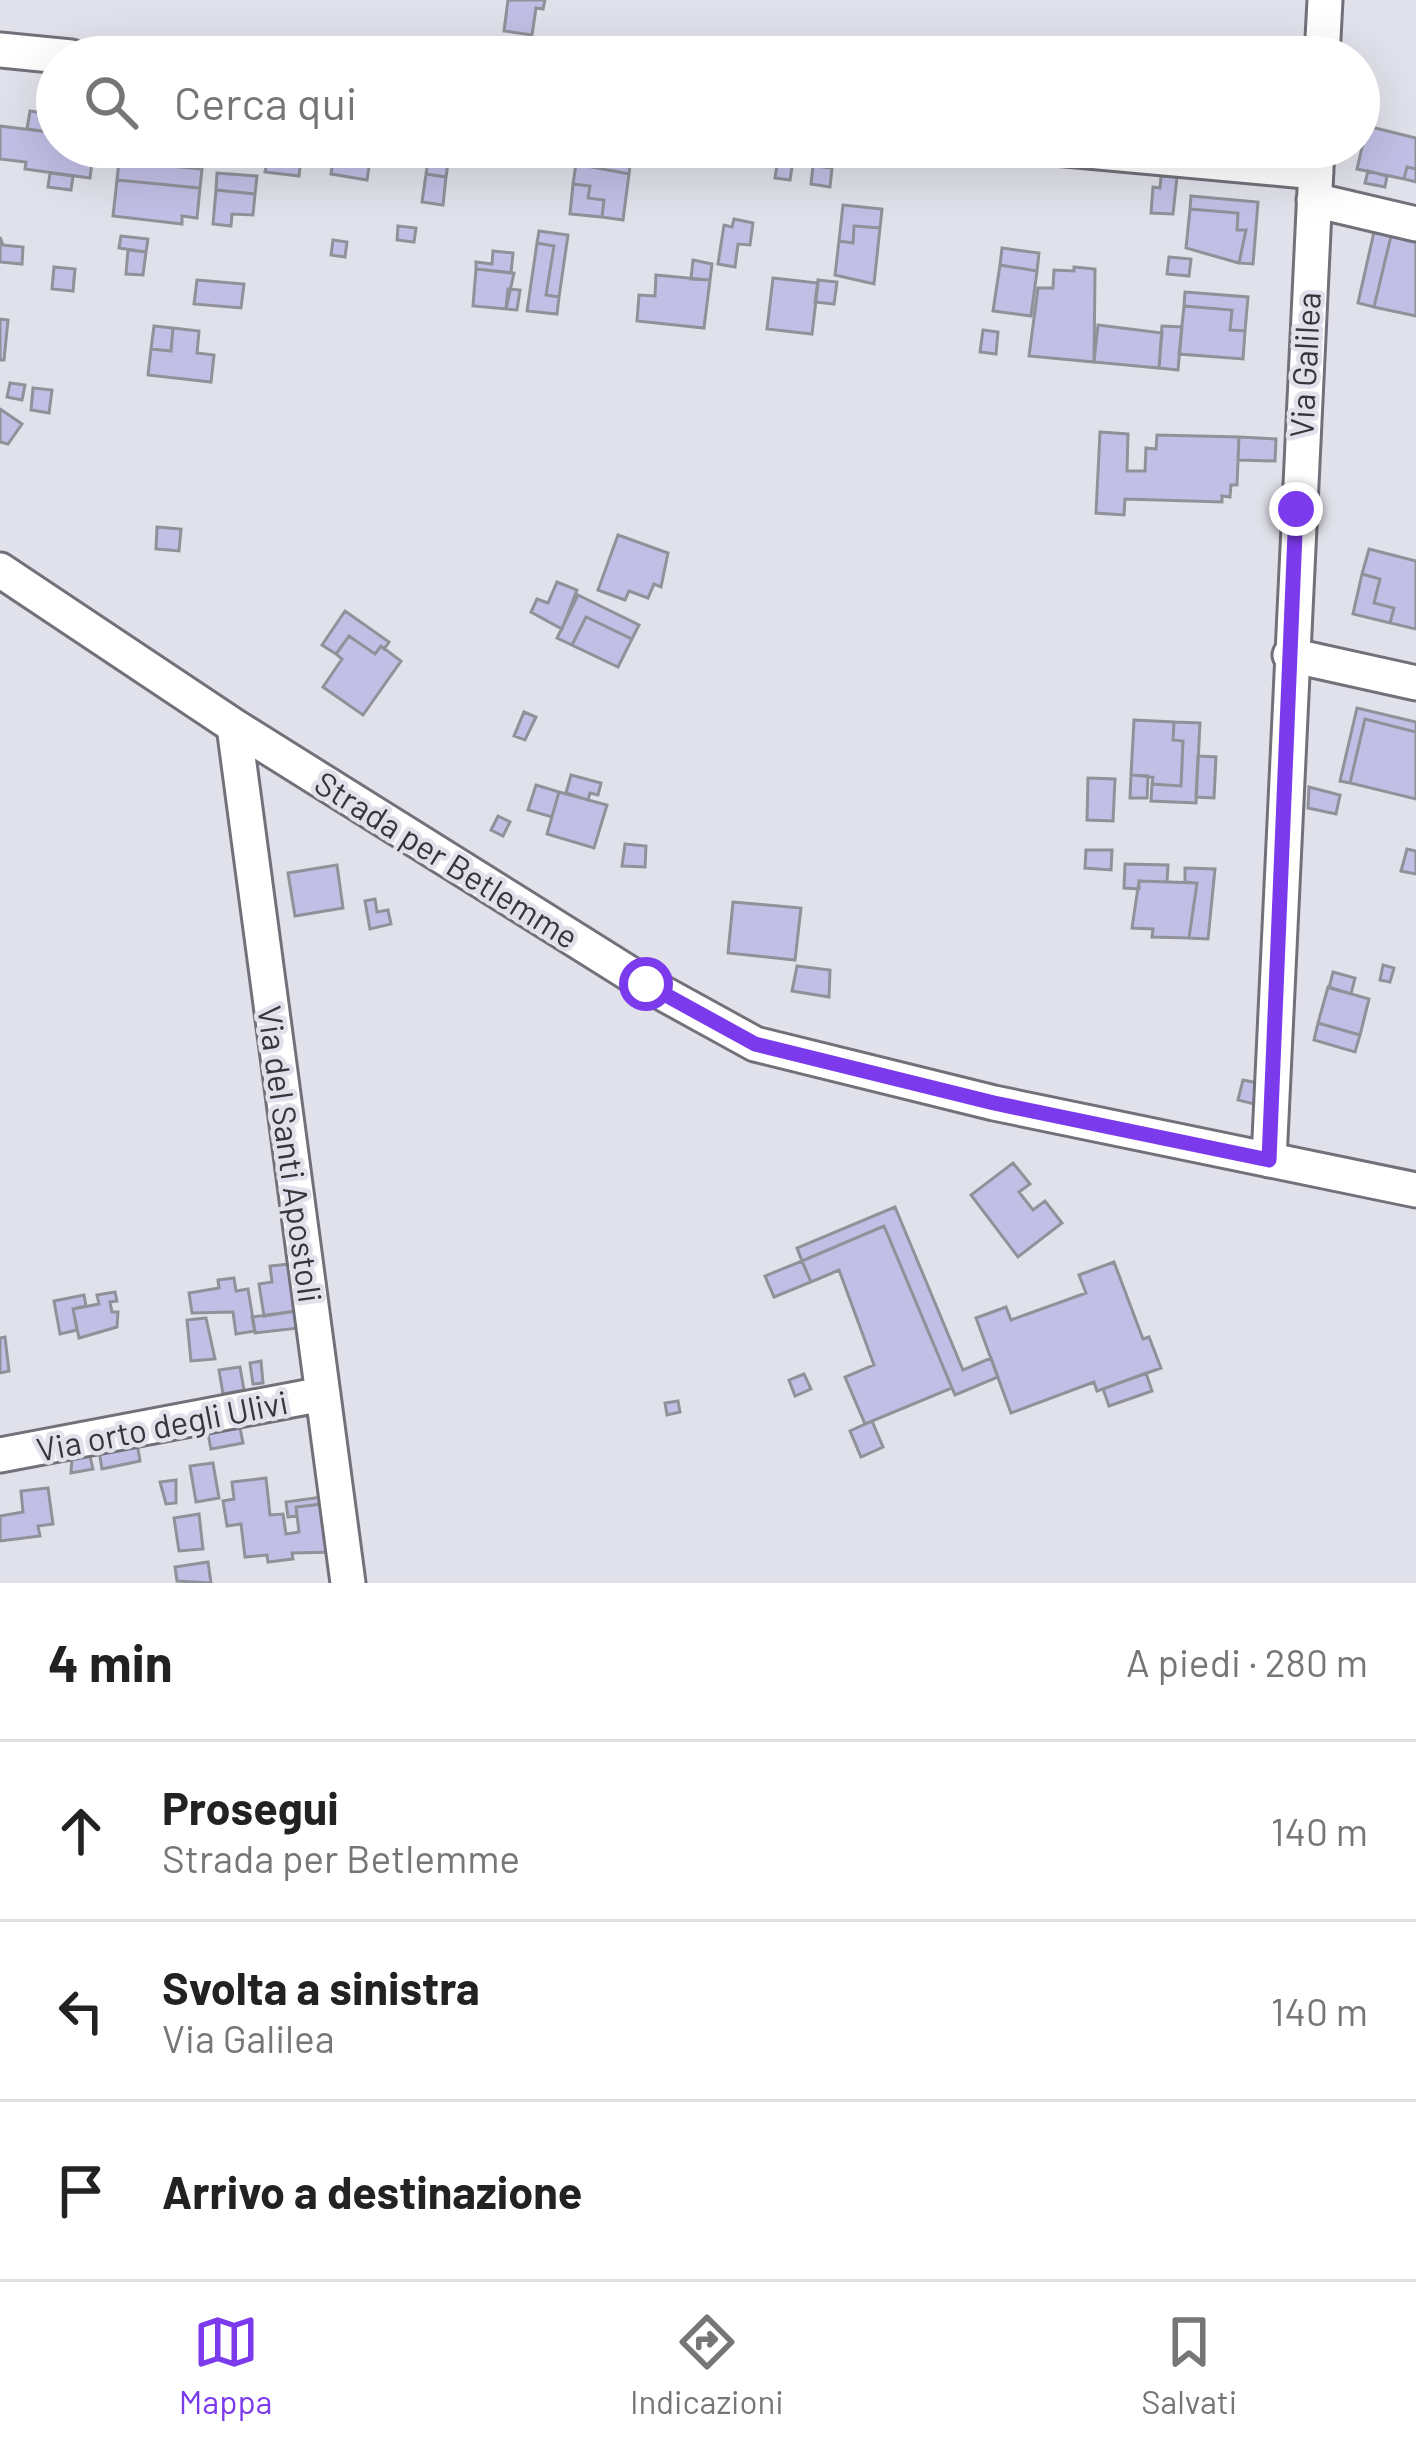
<!DOCTYPE html>
<html lang="it">
<head>
<meta charset="utf-8">
<style>
  body { margin:0; font-family:Barlow,sans-serif; background:#f2f2f2; color:#222 }
  .stop { position:absolute; width:36px; height:36px; margin:-27px; border:9px solid #7c3aed; border-radius:50%; background:#fff }
  .stop.end { background:#7c3aed; border-color:#fff; box-shadow:0 3px 12px #0008 }
  .list { margin:0; padding:0; list-style:none }
  h2 { display:flex; justify-content:space-between; align-items:center; height:156px; margin:0; padding:0 48px; font-size:51px }
  h2 small { font-size:39px; font-weight:400; color:#767676 }
  .list li { display:grid; grid-template-columns:78px 1fr auto; gap:36px; align-items:center; box-sizing:border-box; height:180px; padding:0 48px; border-top:3px solid #e0e0e0 }
  .list b { display:block; font-size:45px; white-space:nowrap }
  .list p { margin:0; font-size:39px; white-space:nowrap; color:#767676 }
  .list em { font-size:39px; font-style:normal; color:#767676 }
  .icon { flex:none; width:66px; height:66px; fill:none; stroke:currentColor; stroke-width:2; stroke-linecap:round; stroke-linejoin:round }
  .map { position:relative; flex:none; width:1416px; height:1583px; overflow:hidden }
  .search { position:absolute; background:#fff; box-shadow:0 12px 48px #0002; left:36px; right:36px; top:36px; height:132px; display:flex; align-items:center; gap:30px; box-sizing:border-box; padding:0 42px; border-radius:66px; color:#767676; font-size:45px }
  .sheet { height:696px; background:#fff }
  nav { display:flex; justify-content:space-around; align-items:center; box-sizing:border-box; height:168px; border-top:3px solid #e0e0e0; background:#fff; font-size:33px; color:#767676 }
  nav a { display:grid; justify-items:center; gap:6px }
  nav .on { color:#7c3aed }
  .map>svg:first-child { display:block }
</style>
</head>
<body>
<div class="map">
<svg width="1416" height="1583" viewBox="0 0 1416 1583">
  <rect width="100%" height="100%" fill="#e1e1eb"/>
  <path fill="#c2bfe6" stroke="#91919a" stroke-width="3" d="M508,0H545L543,9L536,8L532,35L504,31Z
    M30,111L57,115V133L27,129Z
    M0,126L57,133V147H94L90,178L25,169L26,162L0,159Z
    M1367,126L1416,138V169L1407,167L1404,179L1357,169Z
    M268,147H288L286,164L267,162Z
    M288,147H302L299,176L265,172L267,162L286,164Z
    M302,147H319L318,156L301,154Z
    M335,147H372L367,180L331,174Z
    M779,147H800L798,159L778,156Z
    M578,148L631,155L629,174L576,164Z
    M778,159L793,161L790,180L775,178Z
    M119,161L202,169L200,188L117,180Z
    M428,161L448,164L446,177L426,174Z
    M576,164L629,174L623,220L602,217L604,200L588,198L590,186L573,184Z
    M813,166L832,168L830,187L811,184Z
    M1407,167L1416,169V182L1404,179Z
    M1368,171L1387,176L1385,187L1365,183Z
    M50,173L73,176L71,190L48,187Z
    M217,173L257,176L255,194L216,190Z
    M426,174L446,177L443,205L422,202Z
    M1161,176L1177,177L1173,214L1151,213L1153,187L1160,188Z
    M117,180L200,188L197,218L182,216V224L113,216Z
    M573,184L590,186L588,198L604,200L602,217L570,214Z
    M216,190L255,194L253,215L232,214L231,226L213,224Z
    M1191,196L1258,202L1253,264L1239,263L1246,230H1237L1238,213L1190,209Z
    M843,205L882,209L880,228L854,226L853,243L839,241Z
    M1190,209L1238,213L1237,230H1246L1239,263L1186,248Z
    M734,219L753,223L750,245L738,244L735,267L718,264L724,225L732,227Z
    M398,226L416,228L414,242L397,240Z
    M854,226L880,228L874,284L835,275L839,241L853,243Z
    M539,231L568,235L559,297L546,295L554,246L537,243Z
    M1374,232L1391,236L1374,307L1358,303Z
    M121,236L148,239L146,252L119,248Z
    M1391,236L1416,242V316L1374,307Z
    M0,237L3,245L23,247L22,264L0,262Z
    M333,240L347,242L345,257L331,255Z
    M537,243L554,246L546,295L559,297L557,314L527,311Z
    M1002,248L1039,253L1037,271L1000,265Z
    M128,250L146,252L143,275L126,274Z
    M493,251L513,253L511,273L476,269V262L492,264Z
    M1169,257L1191,259L1189,276L1167,274Z
    M693,260L712,264L710,280L691,279Z
    M1000,265L1037,271L1031,316L993,311Z
    M54,267L75,269L73,291L52,289Z
    M1074,267L1095,269L1094,362L1029,356L1038,288H1053L1054,270L1074,271Z
    M476,269L514,273L506,309L473,306Z
    M656,275L710,280L704,328L637,321L639,295L655,296Z
    M773,278L818,283L812,334L767,329Z
    M197,280L244,284L241,308L194,304Z
    M818,280L837,282L834,304L815,302Z
    M508,289L520,290L517,310L506,309Z
    M1185,292L1248,297L1245,331L1230,330L1232,310L1184,306Z
    M1184,306L1232,310L1230,330L1245,331L1243,359L1179,354Z
    M0,319L8,320L4,360H0Z
    M1098,325L1162,333L1159,368L1094,362Z
    M154,326L173,328L171,351L151,349Z
    M1162,326L1182,327L1178,370L1159,368Z
    M173,328L199,331L197,353L214,355L211,382L148,375L151,349L171,351Z
    M983,330L998,332L996,354L980,352Z
    M10,383L25,385L22,400L7,397Z
    M33,388L52,390L49,413L31,410Z
    M0,409L22,424L8,444L0,442Z
    M1100,432L1128,434L1127,471H1145L1146,448L1156,449L1157,435L1239,437L1237,485H1231L1230,497L1222,496V502L1125,499L1124,515L1096,513Z
    M1239,437L1276,439L1275,461L1238,460Z
    M157,527L181,529L179,551L156,549Z
    M618,535L668,553L661,587L654,584L648,598L629,591L625,600L598,590Z
    M1369,549L1416,561V629L1390,623L1394,608L1374,603L1380,579L1362,574Z
    M1362,574L1380,579L1374,603L1394,608L1390,623L1353,614Z
    M557,582L577,590L562,629L531,612L537,599L548,603Z
    M578,595L639,625L632,639L586,617L572,645L557,638Z
    M345,611L389,642L384,649L381,646L375,654L349,636L336,654L322,645Z
    M586,617L632,639L618,667L572,645Z
    M349,636L375,654L381,646L401,661L363,715L323,687L342,659L336,654Z
    M1357,708L1416,722V732L1365,719L1350,783L1340,781Z
    M524,712L536,717L525,740L514,736Z
    M1365,719L1416,732V799L1350,783Z
    M1134,720L1174,722L1173,740L1183,741L1181,786L1152,784L1153,777L1131,775Z
    M1174,722L1200,723L1196,803L1151,801L1152,784L1181,786L1183,741L1173,740Z
    M1198,756L1216,757L1214,798L1196,797Z
    M571,775L601,783L598,795L590,793L588,800L566,793Z
    M1131,775L1148,776L1147,798H1130Z
    M1088,778L1115,779L1113,821L1087,820Z
    M536,785L559,792L552,817L528,810Z
    M1309,787L1340,795L1336,814L1308,808Z
    M559,792L607,805L594,848L547,834Z
    M498,816L510,822L503,836L491,830Z
    M625,844L646,846L645,867L622,866Z
    M1407,849L1416,851V874L1401,871Z
    M1086,850H1112L1111,870L1085,868Z
    M1125,864L1168,865L1167,882L1139,881V889L1124,888Z
    M337,865L343,908L295,916L288,873Z
    M1185,868L1215,869L1208,939L1189,938L1197,883L1185,882Z
    M1139,881L1197,883L1189,938L1152,937L1153,929L1132,928Z
    M375,899L377,912L388,910L391,924L370,929L365,901Z
    M733,902L801,908L795,960L728,953Z
    M1383,965L1394,968L1390,982L1380,980Z
    M797,966L830,970L829,997L792,991Z
    M1333,972L1355,978L1351,994L1329,988Z
    M1328,987L1369,999L1360,1035L1318,1023Z
    M1318,1023L1360,1035L1355,1052L1314,1040Z
    M1243,1080L1263,1084L1258,1105L1238,1100Z
    M1013,1163L1030,1184L1019,1192L1033,1210L1045,1201L1062,1223L1018,1257L971,1195Z
    M895,1207L963,1370L991,1358L998,1377L955,1395L884,1226L802,1261L797,1248Z
    M884,1226L952,1388L865,1424L845,1377L874,1365L839,1270L811,1282L802,1261Z
    M802,1261L811,1282L774,1297L765,1276Z
    M1114,1262L1143,1339L1149,1337L1161,1368L1097,1391L1094,1382L1011,1413L976,1318L1006,1307L1011,1320L1086,1293L1079,1275Z
    M290,1264L296,1311L264,1316L259,1284L272,1282L270,1266Z
    M234,1278L236,1291L248,1289L255,1331L236,1334L233,1312L192,1313L189,1293L219,1288L218,1280Z
    M115,1292L117,1301L110,1302L112,1312H118L117,1327L79,1338L73,1309L99,1304L97,1295Z
    M84,1295L86,1306L73,1309L77,1330L60,1334L54,1301Z
    M296,1311L299,1328L255,1333L252,1317Z
    M206,1318L215,1359L191,1361L187,1320Z
    M5,1337L9,1371L0,1373V1338Z
    M261,1361L263,1383L253,1384L250,1363Z
    M240,1367L244,1390L223,1394L219,1370Z
    M1146,1373L1152,1391L1109,1406L1103,1389Z
    M804,1374L811,1389L795,1396L789,1380Z
    M678,1401L680,1412L667,1415L665,1403Z
    M872,1421L883,1447L861,1457L850,1431Z
    M239,1423L243,1443L211,1449L207,1429Z
    M137,1443L140,1461L102,1469L99,1451Z
    M89,1452L93,1469L71,1473L72,1456Z
    M213,1463L219,1498L196,1502L190,1466Z
    M266,1478L270,1515L283,1514L286,1534L299,1532L296,1507L322,1504L335,1552L292,1553L293,1559L268,1562L267,1555L245,1557L241,1524L227,1526L223,1501L234,1499L232,1482Z
    M176,1480V1503L166,1504L160,1482Z
    M48,1488L53,1524L38,1526L40,1536L0,1541V1516L23,1512L21,1491Z
    M329,1496L322,1504L296,1507L297,1516L288,1517L286,1502Z
    M199,1514L203,1549L179,1551L174,1518Z
    M208,1562L211,1583L177,1581L175,1567Z"/>
  <g fill="none" stroke-linecap="round" stroke-linejoin="round">
    <g stroke="#72717a" stroke-width="39">
      <path id="minor" d="M0,50L71,57
        M1322,57L1325,0
        M1044,147L1316,172
        M1314,200L1416,224
        M0,570L234,726L646,984L755,1044L994,1103L1416,1190
        M1290,655L1416,683
        M234,726L348,1583
        M1269,1160L1317,147
        M0,1455L323,1394"/>
    </g>
    <use href="#minor" stroke="#fff" stroke-width="33"/>
  </g>
  <g fill="none" stroke-linecap="round" stroke-linejoin="round">
    <path stroke="#7c3aed" stroke-width="15" d="M646,984L755,1044L994,1103L1269,1160L1296,509"/>
  </g>
  <g text-anchor="middle" dominant-baseline="central" stroke-width="9" stroke-linejoin="round" paint-order="stroke">
    <g font-size="33" fill="#36353a" stroke="#e1e1eb">
      <text transform="translate(1304 365) rotate(-87)">Via Galilea</text>
      <text transform="translate(447 859) rotate(32)">Strada per Betlemme</text>
      <text transform="translate(291 1154) rotate(82)">Via del Santi Apostoli</text>
      <text transform="translate(162 1425) rotate(-11)">Via orto degli Ulivi</text>
    </g>
  </g>
</svg>
<div class="stop" style="left:646px;top:984px"></div>
<div class="stop end" style="left:1296px;top:509px"></div>
<div class="search"><svg class="icon" aria-label="search" viewBox="0 0 24 24"><circle cx="10" cy="10" r="6"/><path d="M15 15l6 6"/></svg>Cerca qui</div>
</div>
<section class="sheet">
<h2>4 min<small>A piedi · 280 m</small></h2>
<ul class="list">
<li><svg class="icon" aria-label="ahead" viewBox="0 0 24 24"><path d="M12 20V5M6 11l6-6 6 6"/></svg><div><b>Prosegui</b><p>Strada per Betlemme</p></div><em>140 m</em></li>
<li><svg class="icon" aria-label="left" viewBox="0 0 24 24"><path d="M17 20v-9H6M10 6l-5 5 5 5"/></svg><div><b>Svolta a sinistra</b><p>Via Galilea</p></div><em>140 m</em></li>
<li><svg class="icon" aria-label="arrive" viewBox="0 0 24 24"><path d="M6 21V4h12l-3 4 3 4H6"/></svg><div><b>Arrivo a destinazione</b></div></li>
</ul>
</section>
<nav>
<a class="on"><svg class="icon" aria-label="map" viewBox="0 0 24 24"><path d="M3 6l6-2 6 2 6-2v14l-6 2-6-2-6 2zM9 4v14M15 6v14"/></svg>Mappa</a>
<a><svg class="icon" aria-label="directions" viewBox="0 0 24 24"><path d="M12 3l9 9-9 9-9-9zM9 14v-3h6M13 9l2 2-2 2"/></svg>Indicazioni</a>
<a><svg class="icon" aria-label="saved" viewBox="0 0 24 24"><path d="M7 4h10v16l-5-4-5 4z"/></svg>Salvati</a>
</nav>
</body>
</html>
